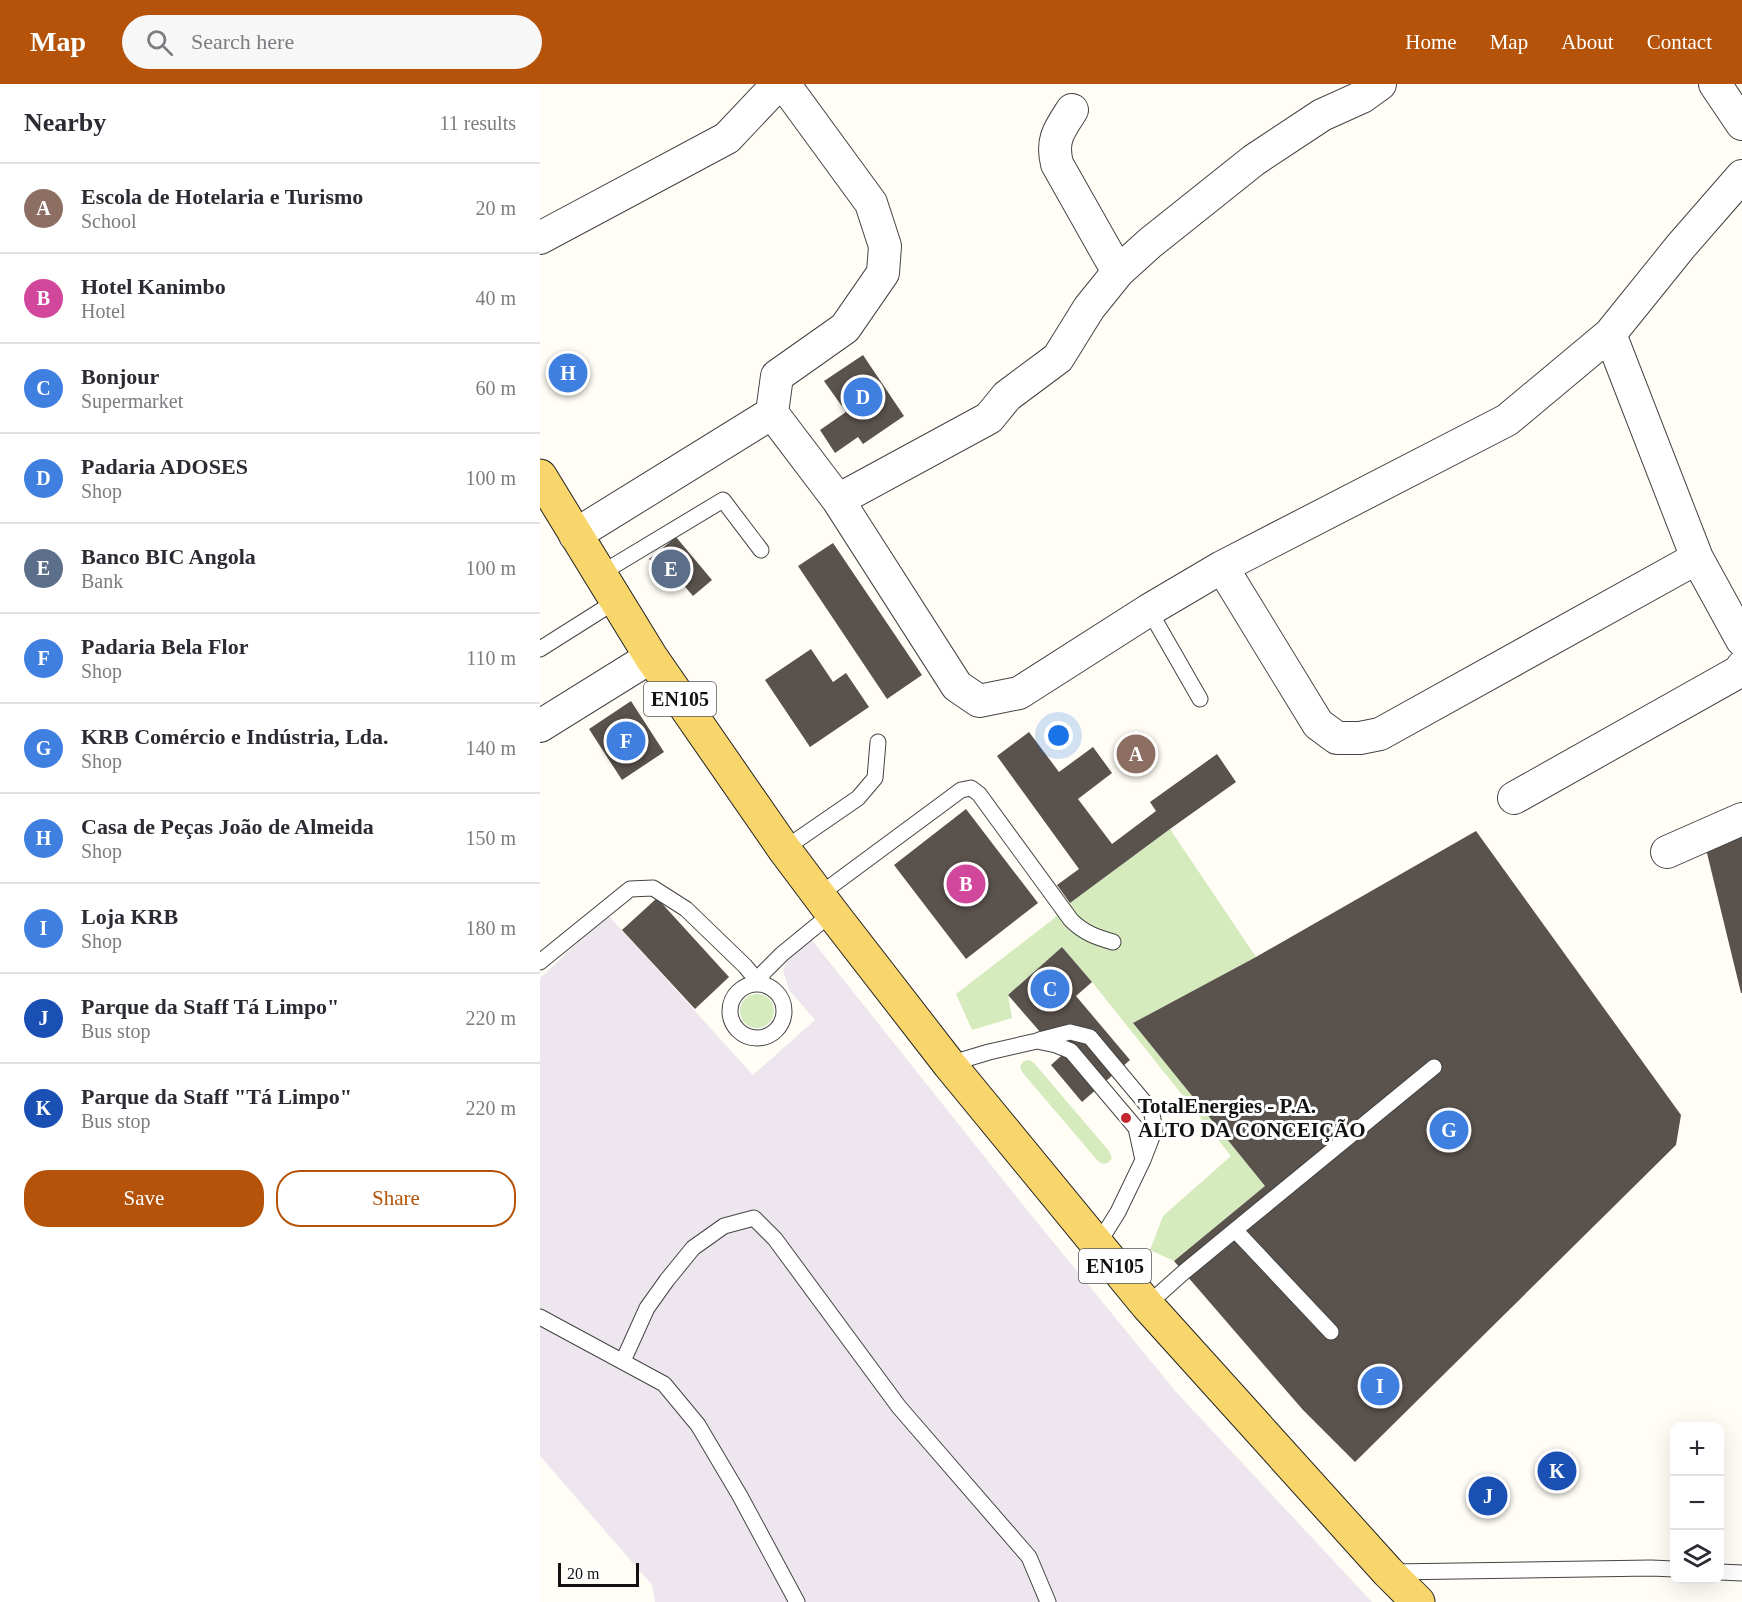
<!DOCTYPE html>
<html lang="en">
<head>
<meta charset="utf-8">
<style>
  body { margin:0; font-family:Georgia,serif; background:#f7f7f7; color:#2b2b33 }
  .controls { position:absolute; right:18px; bottom:18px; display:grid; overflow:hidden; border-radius:12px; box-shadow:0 6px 24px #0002 }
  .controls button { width:54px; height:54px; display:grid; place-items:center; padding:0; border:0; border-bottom:2px solid #e1e1e2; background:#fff; color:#2b2b33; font:30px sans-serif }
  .scale { position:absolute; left:18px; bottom:15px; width:81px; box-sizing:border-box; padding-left:6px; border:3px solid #111; border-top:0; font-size:16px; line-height:21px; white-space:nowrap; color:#111; -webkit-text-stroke:4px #fff; paint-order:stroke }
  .you { position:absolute; left:519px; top:652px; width:21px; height:21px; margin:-15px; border:4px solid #fff; border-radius:50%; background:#1a73e8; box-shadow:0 0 0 9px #1a73e833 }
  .badge { display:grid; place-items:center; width:39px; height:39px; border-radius:50%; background:#b45309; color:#fff; font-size:20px; font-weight:700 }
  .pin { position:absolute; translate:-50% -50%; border:3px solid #fff; box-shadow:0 2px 6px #0006 }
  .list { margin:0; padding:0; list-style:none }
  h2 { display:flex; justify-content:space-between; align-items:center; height:78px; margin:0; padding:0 24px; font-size:26px }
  h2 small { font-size:20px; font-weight:400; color:#7c7c81 }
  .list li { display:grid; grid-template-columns:39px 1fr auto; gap:18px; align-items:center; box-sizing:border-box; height:90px; padding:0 24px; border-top:2px solid #e1e1e2 }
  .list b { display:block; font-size:22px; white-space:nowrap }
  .list p { margin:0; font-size:20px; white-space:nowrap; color:#7c7c81 }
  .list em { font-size:20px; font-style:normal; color:#7c7c81 }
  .actions { display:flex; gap:12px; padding:18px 24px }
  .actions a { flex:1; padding:14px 0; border:2px solid #b45309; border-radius:24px; text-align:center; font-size:21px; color:#b45309 }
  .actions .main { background:#b45309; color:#fff }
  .icon { flex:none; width:33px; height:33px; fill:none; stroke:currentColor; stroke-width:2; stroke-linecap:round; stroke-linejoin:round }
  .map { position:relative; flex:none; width:1202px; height:1518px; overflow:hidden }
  header { display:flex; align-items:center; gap:36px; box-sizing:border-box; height:84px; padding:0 30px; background:#b45309; color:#fff }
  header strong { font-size:28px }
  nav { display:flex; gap:33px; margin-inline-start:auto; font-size:21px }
  .search { width:420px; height:54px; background:#f7f7f7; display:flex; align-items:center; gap:15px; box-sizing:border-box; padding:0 21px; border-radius:33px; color:#7c7c81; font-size:22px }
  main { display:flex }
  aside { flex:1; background:#fff }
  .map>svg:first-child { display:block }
</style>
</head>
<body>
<header>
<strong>Map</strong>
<div class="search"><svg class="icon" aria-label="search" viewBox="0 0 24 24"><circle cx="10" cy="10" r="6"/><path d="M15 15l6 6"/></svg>Search here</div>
<nav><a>Home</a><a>Map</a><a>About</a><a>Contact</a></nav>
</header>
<main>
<aside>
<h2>Nearby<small>11 results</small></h2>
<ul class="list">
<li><span class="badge" style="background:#8d6e63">A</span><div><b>Escola de Hotelaria e Turismo</b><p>School</p></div><em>20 m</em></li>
<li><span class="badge" style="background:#d1479c">B</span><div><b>Hotel Kanimbo</b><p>Hotel</p></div><em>40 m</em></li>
<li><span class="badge" style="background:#3f7fe0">C</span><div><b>Bonjour</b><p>Supermarket</p></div><em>60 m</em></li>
<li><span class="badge" style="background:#3f7fe0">D</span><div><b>Padaria ADOSES</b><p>Shop</p></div><em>100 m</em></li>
<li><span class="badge" style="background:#5c6f8a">E</span><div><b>Banco BIC Angola</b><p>Bank</p></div><em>100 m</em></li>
<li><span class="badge" style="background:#3f7fe0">F</span><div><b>Padaria Bela Flor</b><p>Shop</p></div><em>110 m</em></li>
<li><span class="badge" style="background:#3f7fe0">G</span><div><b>KRB Comércio e Indústria, Lda.</b><p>Shop</p></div><em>140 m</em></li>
<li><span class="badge" style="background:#3f7fe0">H</span><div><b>Casa de Peças João de Almeida</b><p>Shop</p></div><em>150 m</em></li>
<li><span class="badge" style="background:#3f7fe0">I</span><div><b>Loja KRB</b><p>Shop</p></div><em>180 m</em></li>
<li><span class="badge" style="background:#1a4fb4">J</span><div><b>Parque da Staff Tá Limpo&quot;</b><p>Bus stop</p></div><em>220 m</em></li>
<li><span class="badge" style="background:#1a4fb4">K</span><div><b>Parque da Staff &quot;Tá Limpo&quot;</b><p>Bus stop</p></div><em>220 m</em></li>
</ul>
<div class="actions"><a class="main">Save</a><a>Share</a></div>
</aside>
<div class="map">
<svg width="1202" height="1518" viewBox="0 0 1202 1518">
  <rect width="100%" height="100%" fill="#fffdf5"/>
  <path fill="#eee6ef" d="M68,831L213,991L275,936L249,906L243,887L247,876L271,855L483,1121L637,1309L832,1518H115L112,1501L0,1372V894Z"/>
  <path fill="#d5ebbd" d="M630,745L716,873L593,939L725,1102L634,1177L610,1166L623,1132L691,1072L552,898L522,863L468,911L472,934L432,946L416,910L512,836L530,819Z
    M200 927a17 17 0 1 1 34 0a17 17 0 1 1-34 0Z
    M489,976L494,979L569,1067L572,1074L568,1079L562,1080L557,1076L482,988L480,982L484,977Z"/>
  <path fill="#5a524d" d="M323,271L364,332L323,360L318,353L295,369L280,346L306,328L284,297Z
    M136,453L172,496L153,512L141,498L133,504L109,475Z
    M293,459L382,591L347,615L258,482Z
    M271,565L293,598L306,589L329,623L270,663L225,596Z
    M91,617L124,668L82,696L49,645Z
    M489,648L519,688L553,663L572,689L538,715L572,760L616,727L610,718L677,670L696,698L630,745L530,819L517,801L539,785L457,672Z
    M426,725L498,819L426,875L354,781Z
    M936,747L1141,1031L1136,1061L815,1378L763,1326L634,1177L725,1102L593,939L716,873Z
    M1202,751V909H1201L1166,765Z
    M117,814L189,893L155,925L82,846Z
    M522,863L552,898L536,912L590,976L542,1018L511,981L521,972L468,911Z"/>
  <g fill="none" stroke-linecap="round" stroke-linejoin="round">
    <g stroke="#444" stroke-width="17">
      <path id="service" d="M60,490L183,416L221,466
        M609,526L660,615
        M0,565L76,517
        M244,765L318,714L335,694L338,658
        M279,811L421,706L431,704L439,710L531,836C544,849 556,853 573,858
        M0,878L90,805L113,804L146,825L205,882L220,900L223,889L242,870L292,829
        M190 927a27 27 0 1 1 54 0a27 27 0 1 1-54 0Z
        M499,956L530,948L550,953L611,1026L615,1045L603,1076
        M409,980L449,968L497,957L516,961L531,967L596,1044L603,1076L578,1128L558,1160
        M607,1221L644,1188L695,1146
        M0,1233L124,1300L158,1341L200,1412L257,1518
        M791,1248L695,1146L894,983
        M83,1277L107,1224L127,1196L153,1164L184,1142L214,1134L235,1155L359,1323L489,1473L508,1518
        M851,1488L1111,1484L1134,1485
        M1180,1488L1202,1489"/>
    </g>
    <g stroke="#444" stroke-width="34">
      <path id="minor" d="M1175,0L1202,40
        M532,26C519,46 511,56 517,80L578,188
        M0,154L187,54L238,0
        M1070,250L1157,474L1202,556
        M232,329L298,416L417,602L439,617L479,609L609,526L682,483L967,336L1070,250L1141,162L1202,92
        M298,416L449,334L467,312L518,274L549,224L578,188L610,159L714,76L782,31L822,13L840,0
        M35,451L232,329L237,292L305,244L343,189L345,162L331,119L244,0
        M682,483L778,640L797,654H820L840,650L1157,474
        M0,642L111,573
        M974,714L1200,587L1202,583
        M1127,768L1202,735"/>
    </g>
    <g stroke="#222" stroke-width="35">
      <path id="primary" d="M0,392L111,573L244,765L292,829L409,980L607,1221L848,1488L878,1518"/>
    </g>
    <use href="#service" stroke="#fff" stroke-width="15"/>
    <use href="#minor" stroke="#fff" stroke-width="32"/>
    <use href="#primary" stroke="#f9d66b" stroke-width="33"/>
  </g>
  <circle fill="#c4262e" stroke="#fff" stroke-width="2" cx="586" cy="1034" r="6"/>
  <g text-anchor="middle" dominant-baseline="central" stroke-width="6" stroke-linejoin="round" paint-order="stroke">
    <g fill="#fff" stroke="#585858" stroke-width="1.5">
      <rect x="104" y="598" width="72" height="34" rx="4.5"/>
      <rect x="539" y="1165" width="72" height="34" rx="4.5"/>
    </g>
    <g font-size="20" font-weight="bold" fill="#111">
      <text x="140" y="615">EN105</text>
      <text x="575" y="1182">EN105</text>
    </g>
    <g font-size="21" font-weight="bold" fill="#111" stroke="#fff" text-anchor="start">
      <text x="598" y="1022">TotalEnergies - P.A.<tspan x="598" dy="24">ALTO DA CONCEIÇÃO</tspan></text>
    </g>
  </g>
</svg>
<div class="controls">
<button>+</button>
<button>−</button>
<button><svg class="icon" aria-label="layers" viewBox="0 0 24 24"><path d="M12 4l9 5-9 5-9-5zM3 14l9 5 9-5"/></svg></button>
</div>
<div class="scale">20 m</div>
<div class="you"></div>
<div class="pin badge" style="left:596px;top:670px;background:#8d6e63">A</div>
<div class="pin badge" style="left:426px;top:800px;background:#d1479c">B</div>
<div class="pin badge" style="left:510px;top:905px;background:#3f7fe0">C</div>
<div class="pin badge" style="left:323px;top:313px;background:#3f7fe0">D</div>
<div class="pin badge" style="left:131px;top:485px;background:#5c6f8a">E</div>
<div class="pin badge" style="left:86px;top:657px;background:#3f7fe0">F</div>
<div class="pin badge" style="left:909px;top:1046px;background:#3f7fe0">G</div>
<div class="pin badge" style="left:28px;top:289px;background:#3f7fe0">H</div>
<div class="pin badge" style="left:840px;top:1302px;background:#3f7fe0">I</div>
<div class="pin badge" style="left:948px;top:1412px;background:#1a4fb4">J</div>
<div class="pin badge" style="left:1017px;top:1387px;background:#1a4fb4">K</div>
</div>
</main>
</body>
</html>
